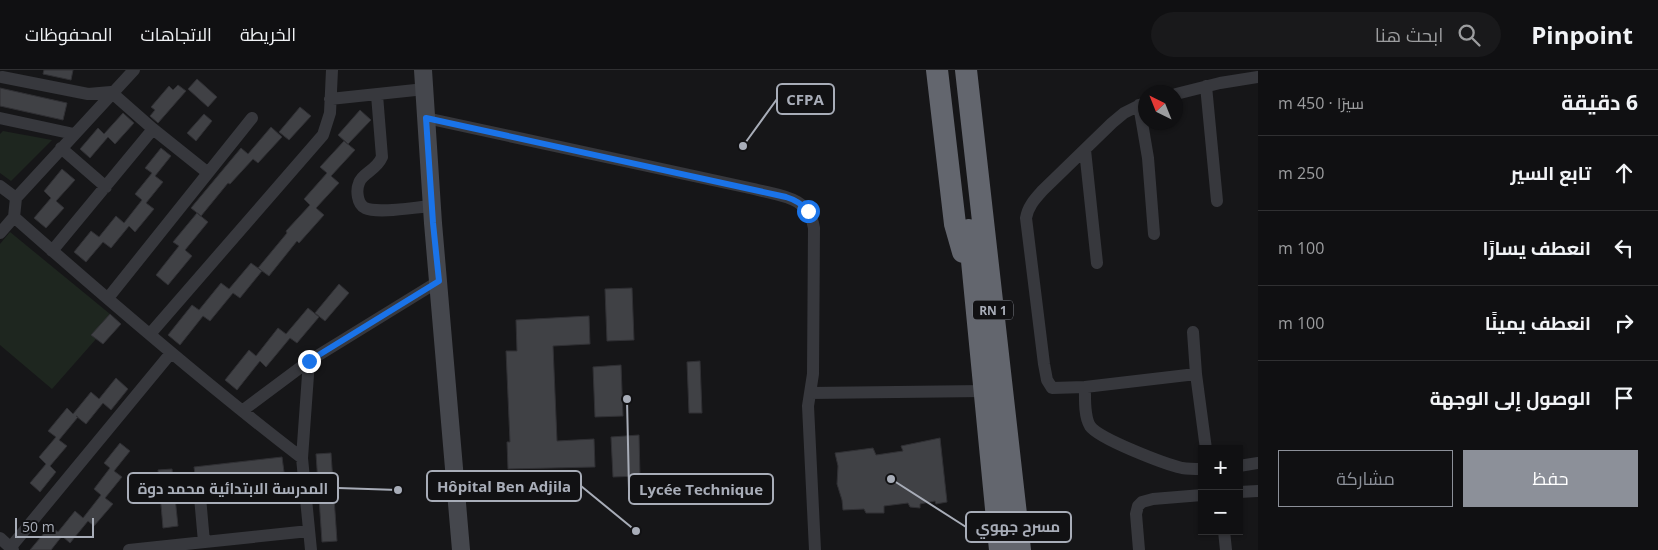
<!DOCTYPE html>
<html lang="ar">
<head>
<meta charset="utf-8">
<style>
  body { margin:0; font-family:"Open Sans",Cairo,sans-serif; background:#19191b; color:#f1f3f6; direction:rtl }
  .controls { position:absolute; right:15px; bottom:15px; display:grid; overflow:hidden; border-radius:0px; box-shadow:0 1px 4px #0004 }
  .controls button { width:45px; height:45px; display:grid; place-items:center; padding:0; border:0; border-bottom:1px solid #303032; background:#101012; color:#f1f3f6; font:25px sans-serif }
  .compass { position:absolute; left:1138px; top:15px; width:45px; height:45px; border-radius:50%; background:#101012; box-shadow:0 1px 4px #0004; rotate:317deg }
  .scale { position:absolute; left:15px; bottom:12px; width:79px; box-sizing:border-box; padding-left:5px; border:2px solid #a8adb8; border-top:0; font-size:14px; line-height:18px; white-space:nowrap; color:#a8adb8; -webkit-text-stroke:4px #111113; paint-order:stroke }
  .stop { position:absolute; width:15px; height:15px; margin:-11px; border:4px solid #1a73e8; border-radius:50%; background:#fff }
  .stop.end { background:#1a73e8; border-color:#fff; box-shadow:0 1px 5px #0008 }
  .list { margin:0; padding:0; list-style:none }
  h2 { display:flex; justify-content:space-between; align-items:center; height:65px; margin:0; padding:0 20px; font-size:21px }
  h2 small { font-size:16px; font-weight:400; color:#9c9d9f }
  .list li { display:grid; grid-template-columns:32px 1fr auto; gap:15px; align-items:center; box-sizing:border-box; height:75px; padding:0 20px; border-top:1px solid #303032 }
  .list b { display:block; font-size:19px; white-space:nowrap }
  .list em { font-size:16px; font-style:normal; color:#9c9d9f }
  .actions { display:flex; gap:10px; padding:15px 20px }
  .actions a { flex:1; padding:11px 0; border:1px solid #8c9099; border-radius:0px; text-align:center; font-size:18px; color:#8c9099 }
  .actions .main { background:#8c9099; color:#fff }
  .icon { flex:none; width:28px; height:28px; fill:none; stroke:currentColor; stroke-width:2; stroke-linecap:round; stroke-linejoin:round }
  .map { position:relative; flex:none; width:1258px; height:480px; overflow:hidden; direction:ltr }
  header { display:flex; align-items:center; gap:30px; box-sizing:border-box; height:70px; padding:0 25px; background:#101012; border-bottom:1px solid #303032 }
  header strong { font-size:24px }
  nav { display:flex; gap:28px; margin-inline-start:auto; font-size:18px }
  .search { width:350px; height:45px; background:#19191b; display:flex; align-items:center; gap:12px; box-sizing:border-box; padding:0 18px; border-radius:28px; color:#9c9d9f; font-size:19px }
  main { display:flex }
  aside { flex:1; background:#101012 }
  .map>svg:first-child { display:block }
</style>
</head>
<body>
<header>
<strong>Pinpoint</strong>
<div class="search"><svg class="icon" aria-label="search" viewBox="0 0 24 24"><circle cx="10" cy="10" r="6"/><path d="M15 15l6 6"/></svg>ابحث هنا</div>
<nav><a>الخريطة</a><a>الاتجاهات</a><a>المحفوظات</a></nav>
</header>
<main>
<aside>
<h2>6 دقيقة<small>سيرًا · 450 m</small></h2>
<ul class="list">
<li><svg class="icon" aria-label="ahead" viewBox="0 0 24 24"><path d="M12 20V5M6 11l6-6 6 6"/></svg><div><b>تابع السير</b></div><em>250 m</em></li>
<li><svg class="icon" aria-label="left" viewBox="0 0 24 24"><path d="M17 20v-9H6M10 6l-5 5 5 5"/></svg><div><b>انعطف يسارًا</b></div><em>100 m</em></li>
<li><svg class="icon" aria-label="right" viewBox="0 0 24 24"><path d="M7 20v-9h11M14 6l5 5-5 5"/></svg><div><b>انعطف يمينًا</b></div><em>100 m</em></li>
<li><svg class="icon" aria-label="arrive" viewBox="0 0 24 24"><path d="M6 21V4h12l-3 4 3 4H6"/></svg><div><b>الوصول إلى الوجهة</b></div></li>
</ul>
<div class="actions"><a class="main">حفظ</a><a>مشاركة</a></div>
</aside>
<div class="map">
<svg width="1258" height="480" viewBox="0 0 1258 480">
  <rect width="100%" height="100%" fill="#161618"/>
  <path fill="#1e261f" d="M3,61L52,70L11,111L0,103V64Z
    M10,162L110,244L92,265L96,269L52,319L0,275V174Z"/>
  <path fill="#404145" stroke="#303034" d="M44,0H73L71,10L43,4Z
    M197,9L217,27L208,37L188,19Z
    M178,15L186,21L158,53L150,46L155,40L151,37L169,16L173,20Z
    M0,18L67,33L63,50L0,36Z
    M300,37L311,46L289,70L279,62Z
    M360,40L371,50L348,74L338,65Z
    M123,43L134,53L115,74L108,67L90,88L80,79L98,58L104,64Z
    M204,44L212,51L196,71L187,63Z
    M271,57L282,67L258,93L253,89L230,114L228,113L201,146L191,138L241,78L248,84Z
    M344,71L355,80L331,106L339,113L316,138L324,145L299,173L297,171L269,206L258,198L287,163L286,161L310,135L304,129L327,103L320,97Z
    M161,78L171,86L155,106L163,112L146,133L154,139L135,162L129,156L111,178L103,172L86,192L74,182L91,161L99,167L116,146L124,153L142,130L135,124L152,103L145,98Z
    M62,99L75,110L56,131L64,138L46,158L34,148L51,128L44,121Z
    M197,143L208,152L185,180L192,186L168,215L156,205L179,176L173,172Z
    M251,193L262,201L240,228L233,223L210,251L203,246L180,275L168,265L192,235L199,240L221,213L229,219Z
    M339,214L349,223L325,251L315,243Z
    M632,218L634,270L607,271L605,219Z
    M308,238L319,247L297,273L290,268L266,297L260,291L237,320L225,310L249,280L256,286L278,258L286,264Z
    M110,244L121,254L103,274L91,265Z
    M589,246L590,274L553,276L557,371L594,369L595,397L508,399L507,372H510L506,281H517L516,250Z
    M700,291L702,343H689L687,292Z
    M621,295L623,346L595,347L593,297Z
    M116,308L128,319L111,340L103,333L86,354L76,346L78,347L59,370L67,376L50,396L56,402L40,422L30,413L46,394L39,387L56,367L48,361L67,338L73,344L91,322L99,329Z
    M639,365L640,406L613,407L611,367Z
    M940,368L947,432L936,434L935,431L920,434V438L910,437L908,433L884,436V443H866L864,439L843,440L842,430L837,414L838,396L835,383L873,378L876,385L903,381L901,376Z
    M120,373L130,381L114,401L122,407L105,428L113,434L94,456L88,451L70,473L62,466L51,480H30L50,456L58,462L75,441L83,448L101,425L94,419L110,398L104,393Z
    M331,383L337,471L322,472L316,384Z
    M282,387L284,402L196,412L194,397Z
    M172,399L178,456L163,458L158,400Z"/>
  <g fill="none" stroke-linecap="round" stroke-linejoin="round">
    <path stroke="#37383d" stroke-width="12" d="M2,7L88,24L111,22L153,59L208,103
      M1206,16L1217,131
      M1176,24L1220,13L1258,7
      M377,25L382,87C376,101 362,103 359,113C356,120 357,134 365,138C378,144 416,137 432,136
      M330,29L425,19
      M1146,32L1124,43L1112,53L1043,120C1035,129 1028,136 1026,148L1044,294L1047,310L1052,318L1085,317C1085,329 1084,346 1090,356C1099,369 1165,394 1182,398C1189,399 1195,399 1202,399
      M1139,35L1148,88L1154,164
      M0,48L74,64
      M426,48L754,119C780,126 809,126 814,158L813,304L808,336L815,480
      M61,78L106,117
      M1085,80L1097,193
      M0,116L16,128
      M14,147C108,230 203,312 302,388L311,480
      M0,163L14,147L16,128L134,0
      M52,181L153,59
      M108,228L252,48
      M1193,262L1196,304
      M150,264L323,65L330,43L332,0
      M1085,317L1196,304L1206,379
      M810,323L984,321
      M242,341L309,291L439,211
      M302,388L309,291
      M1239,396L1258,393
      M1239,422L1258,421
      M200,427L204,472
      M1224,461L1226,480
      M0,468L13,480
      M10,478L171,283
      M129,480L309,461
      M1139,480L1136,444L1138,436L1142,432L1153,429L1202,425"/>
    <path stroke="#45474d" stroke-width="18" d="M423,0L433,153L461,480"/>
    <path stroke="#63666e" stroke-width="22" d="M937,0L955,154L963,182
      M966,0L1020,480
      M969,160L1000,480"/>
  </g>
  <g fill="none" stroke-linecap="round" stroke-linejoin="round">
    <path stroke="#1a73e8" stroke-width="6" d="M309,291L439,211L433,153L426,48L786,127C796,130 802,134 808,141"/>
  </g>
  <g text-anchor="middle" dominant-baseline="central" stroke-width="4" stroke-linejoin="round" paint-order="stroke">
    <rect fill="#111113" stroke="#7b7e86" stroke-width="1" x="973" y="230.5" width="40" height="19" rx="4"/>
    <g font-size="12" font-weight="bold" fill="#a8adb8">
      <text x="993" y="240">RN 1</text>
    </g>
  </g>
  <path fill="none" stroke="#a8adb8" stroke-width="2" d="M743 76L777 29M636 461L581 416M398 420L338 418M627 329L629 419M891 409L966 457"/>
  <g fill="#a8adb8" stroke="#111113" stroke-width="2">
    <circle cx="743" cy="76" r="5"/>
    <circle cx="636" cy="461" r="5"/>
    <circle cx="398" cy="420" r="5"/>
    <circle cx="627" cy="329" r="5"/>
    <circle cx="891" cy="409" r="5"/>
  </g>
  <g fill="#111113" stroke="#a8adb8" stroke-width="2">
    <rect x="777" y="14" width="57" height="30" rx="5"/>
    <rect x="427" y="401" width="154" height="30" rx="5"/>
    <rect x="128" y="403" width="210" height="30" rx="5"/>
    <rect x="629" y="404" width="144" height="30" rx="5"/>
    <rect x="966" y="442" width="105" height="30" rx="5"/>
  </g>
  <g font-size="15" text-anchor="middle" font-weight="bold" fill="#a8adb8">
    <text x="805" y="35">CFPA</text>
    <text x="504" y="422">Hôpital Ben Adjila</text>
    <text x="233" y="424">المدرسة الابتدائية محمد دوة</text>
    <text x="701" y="425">Lycée Technique</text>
    <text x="1018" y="462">مسرح جهوي</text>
  </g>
</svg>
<div class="controls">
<button>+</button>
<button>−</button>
</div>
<svg class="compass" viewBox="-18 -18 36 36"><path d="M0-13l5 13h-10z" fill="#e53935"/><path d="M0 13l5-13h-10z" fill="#9c9d9f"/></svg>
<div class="scale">50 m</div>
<div class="stop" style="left:808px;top:141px"></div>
<div class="stop end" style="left:309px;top:291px"></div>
</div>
</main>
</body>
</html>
